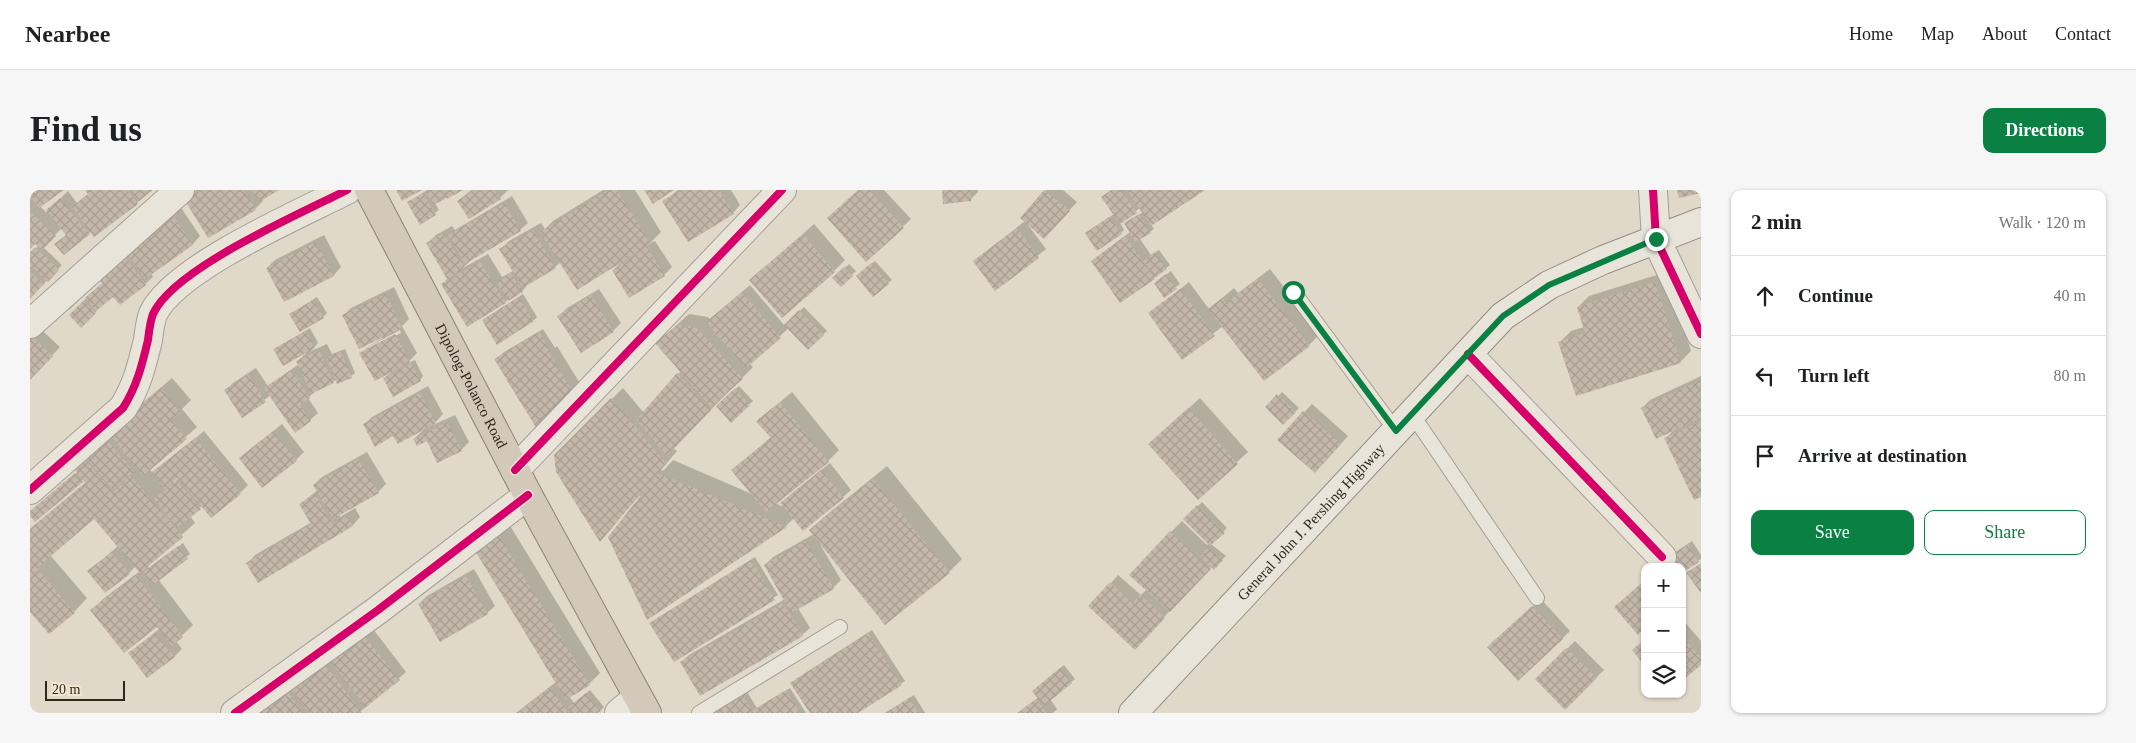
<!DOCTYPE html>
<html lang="en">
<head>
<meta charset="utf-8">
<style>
  body { margin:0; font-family:Georgia,serif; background:#f6f6f6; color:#202124 }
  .controls { position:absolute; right:15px; bottom:15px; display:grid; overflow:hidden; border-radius:10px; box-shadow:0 1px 4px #0004 }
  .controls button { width:45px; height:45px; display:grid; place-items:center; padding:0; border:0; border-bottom:1px solid #e0e0e0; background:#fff; color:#202124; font:25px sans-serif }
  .scale { position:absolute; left:15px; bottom:12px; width:80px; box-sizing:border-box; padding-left:5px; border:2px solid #31261d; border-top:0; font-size:14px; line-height:18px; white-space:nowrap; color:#31261d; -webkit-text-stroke:4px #f2e7ce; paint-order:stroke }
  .stop { position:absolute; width:15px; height:15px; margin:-11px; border:4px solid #0b8043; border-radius:50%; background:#fff }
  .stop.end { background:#0b8043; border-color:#fff; box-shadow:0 1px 5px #0008 }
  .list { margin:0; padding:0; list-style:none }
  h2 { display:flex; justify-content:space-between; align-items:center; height:65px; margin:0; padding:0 20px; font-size:21px }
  h2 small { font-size:16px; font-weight:400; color:#757577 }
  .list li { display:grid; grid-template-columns:32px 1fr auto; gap:15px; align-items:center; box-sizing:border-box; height:80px; padding:0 20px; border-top:1px solid #e0e0e0 }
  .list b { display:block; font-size:19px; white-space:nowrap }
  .list em { font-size:16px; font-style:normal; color:#757577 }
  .actions { display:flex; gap:10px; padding:15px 20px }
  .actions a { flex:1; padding:11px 0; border:1px solid #0b8043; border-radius:10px; text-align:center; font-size:18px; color:#0b8043 }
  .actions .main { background:#0b8043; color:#fff }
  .icon { flex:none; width:28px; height:28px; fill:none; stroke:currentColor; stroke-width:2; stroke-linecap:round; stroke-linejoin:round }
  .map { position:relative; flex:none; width:1671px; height:523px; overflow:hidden; border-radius:10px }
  header { display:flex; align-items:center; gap:30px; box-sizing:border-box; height:70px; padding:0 25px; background:#fff; border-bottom:1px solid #e0e0e0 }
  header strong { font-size:24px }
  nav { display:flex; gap:28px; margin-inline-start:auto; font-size:18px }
  .intro { display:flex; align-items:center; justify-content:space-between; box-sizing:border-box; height:120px; padding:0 30px }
  h1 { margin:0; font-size:35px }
  .button { padding:12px 22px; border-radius:10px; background:#0b8043; color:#fff; font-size:18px; font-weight:700 }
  main { display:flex; gap:30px; padding:0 30px }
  aside { flex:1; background:#fff; border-radius:10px; box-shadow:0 1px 4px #0004 }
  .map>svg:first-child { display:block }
</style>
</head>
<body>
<header>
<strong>Nearbee</strong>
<nav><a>Home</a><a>Map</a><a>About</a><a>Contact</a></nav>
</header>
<div class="intro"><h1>Find us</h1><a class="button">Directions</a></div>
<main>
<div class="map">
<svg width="1671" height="523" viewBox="0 0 1671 523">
  <defs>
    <pattern id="building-cross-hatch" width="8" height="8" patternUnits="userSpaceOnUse" patternTransform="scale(1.25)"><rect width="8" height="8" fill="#c3b7aa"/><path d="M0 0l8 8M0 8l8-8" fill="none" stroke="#a89d92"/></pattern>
  </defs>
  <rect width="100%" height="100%" fill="#e0d9c9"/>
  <path fill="#0003" fill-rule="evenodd" d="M0,0H32L10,16L16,22L38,1L47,13L59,3L56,0H121L107,13L59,43L26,54L37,44L32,38L13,57L32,75L0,108V77L2,75L0,74V64L9,55L5,52L0,57V7H2Z
    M166,0H246L232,10L233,11L225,19L156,9Z
    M397,0H431L405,13L409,20L390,33L378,13Z
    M441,0H478L470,8L428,11Z
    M573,0H605L631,42L620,53L625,51L642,77L634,85L600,106L583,80L591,72H531L525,77L495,96L496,97L492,101L475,112L412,95L418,88L398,53L406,45L422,36L425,40L482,6L498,33L490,40L442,69L433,78L458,64L472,87L483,81L471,59L479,51L511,33L515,39L523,31Z
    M648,0H701L710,15L703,23L634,11Z
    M828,0H854L881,29L836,70Z
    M913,0H948V2L940,10Z
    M1016,0H1033L1047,12L1022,40L998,35L1016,59L966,99L944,71L995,31L991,27Z
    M1081,0H1173L1121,34L1124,39L1110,49L1121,65L1129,60L1140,75L1124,88L1062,71L1100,42L1095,34L1113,22L1110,18L1090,33L1094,40L1091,43L1061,40L1084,24Z
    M150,16L170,46L163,54L121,83L123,87L115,94L83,105L51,136L41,125L60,104L74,93L71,89L39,120L35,116Z
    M784,34L815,70L804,81L732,80Z
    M294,45L311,77L304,85L255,110L237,78L245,70Z
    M845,71L862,90L858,93L831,82Z
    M819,74L826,81L811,95L804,88Z
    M1240,79L1290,144L1279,155L1193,136L1152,168L1120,123L1159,92L1179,119L1204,98L1208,103Z
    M1141,81L1150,94L1134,106L1125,93Z
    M1636,82L1661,161L1650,172L1530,152L1541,141L1554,137L1548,117L1559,106Z
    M720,95L755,136L774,117L797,141L778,158L759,138L719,173L723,177L643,258L647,261L631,280L633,281L643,270L722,304L703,280L741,247L728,231L762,202L809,260L794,275L745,313L756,318L760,305L800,273L821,300L813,307L764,328L756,336L618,429L611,307L609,306L570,350L525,266L593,198L614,223L651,181L638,143L659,124L678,127L680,129Z
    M364,97L379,129L372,136L387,163L376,174L385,170L393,186L390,190L354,189L361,182L331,164L339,156L353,148L352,146L314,125L321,118ZM370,140L371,143L338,160V157Z
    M569,99L591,133L583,141L529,126L537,118Z
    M493,104L507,127L504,130H453Z
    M287,107L297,123L293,127L261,124Z
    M4,133L30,157L0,189Z
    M280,138L288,153L281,161L297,154L302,164L315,159L325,183L321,186L306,190L287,200L278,208L288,223L280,230L241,205L212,226L195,201L203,193L226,178L238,196L269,174L267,172L277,162L245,159Z
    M513,139L525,158L527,156L556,203L506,236L466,169L474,162Z
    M1671,186V306L1636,248L1644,240L1612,218L1620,210Z
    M142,188L161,210L152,219L167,237L119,279L123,283L174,241L218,295L210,303L172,316L160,326L165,333L118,375L119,378L153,353L160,364L128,389L163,435L146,451L152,459L144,467L100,463L130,438L128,435L62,420L73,409L110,381L106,376L99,383L59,381L88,356L65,328L20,365L57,408L44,422L0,420V339L56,292L54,289L5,330L0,323L48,282L46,280L82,247L90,232ZM149,285V288L143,293L142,291Z
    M398,196L413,224L403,235L425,225L439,252L431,260L397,250L384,249L393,240L364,245L334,235L342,227Z
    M709,196L723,211L701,231L687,216Z
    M1252,202L1269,218L1253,233L1237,217Z
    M1170,208L1218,262L1168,308L1119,254Z
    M1282,214L1318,246L1293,274L1249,249Z
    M252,234L274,262L266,270L210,268Z
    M337,262L356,294L348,302L309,324L310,327L325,318L330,327L323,335L228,391L218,373L225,365L282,332L270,314L288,300L284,295L292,287Z
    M857,276L932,369L919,382L792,355L791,356L811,390L803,398L768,418L780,438L772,445L651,472L659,465L755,409L735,375L743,367L784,344L780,340L794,327Z
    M1172,312L1197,338L1181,354L1196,366L1188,374L1182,376L1105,458L1081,393L1088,385L1111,405L1117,399L1141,342L1152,331L1177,355L1179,353L1155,329Z
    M479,334L570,483L559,494L539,506L544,513L560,500L574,517L568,523H486L526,492L445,359Z
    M1662,351L1671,365V369L1652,381V377L1642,365Z
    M725,367L748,405L644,470L621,433Z
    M444,379L465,416L457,423L389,414L397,406Z
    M1511,409L1540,441L1532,449L1467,450Z
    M1652,429L1671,451V473L1652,489Z
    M340,435L376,482L331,521L329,523H230Z
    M842,440L875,491L826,523H781L766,489Z
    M1545,451L1574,480L1535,518L1506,489Z
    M1034,475L1045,489L1020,509L1027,519L1023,523H987L1009,507L1007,497Z
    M760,498L776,523H682L717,502L727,518Z
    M884,505L895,523H855Z"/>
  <path fill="url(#building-cross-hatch)" d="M0,0H34L9,18L0,6Z
    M55,0H97L108,14L64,47L42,17L58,4Z
    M100,0H123L109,11Z
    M169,0H214L226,20L178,48L154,9Z
    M222,0H249L229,12Z
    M366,0H392L372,11Z
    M400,0H410L415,9L403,15L396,2Z
    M412,0H433L417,9Z
    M444,0H465L471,9L439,29L427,11Z
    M578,0H587L621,54L547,100L510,42Z
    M614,0H644L623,14Z
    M651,0H689L704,24L658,52L632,11Z
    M828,0H840L874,38L836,72L797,28Z
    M912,0H940L941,11L913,14Z
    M1014,0L1040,21L1014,49L990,28Z
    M1081,0H1091L1107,23L1090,34L1071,7Z
    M1097,0H1175L1121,36Z
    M1647,0H1671V3L1649,8Z
    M393,3L406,25L390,35L377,12Z
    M30,8L60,44L34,65L24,54L36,45L16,20Z
    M474,13L491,41L435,74L418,45Z
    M0,22L26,46L12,60L5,54L0,59Z
    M141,23L163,55L115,89L93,57Z
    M1109,24L1121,43L1105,52L1094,33Z
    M1079,27L1092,44L1067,61L1055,43Z
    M987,38L1009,68L965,101L943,71Z
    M503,40L526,78L493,98L469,59Z
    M414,43L435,78L417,89L396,53Z
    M773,44L805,82L752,128L719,90Z
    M1095,46L1125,89L1090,113L1061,71Z
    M286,52L304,86L254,112L236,78Z
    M5,57L29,80L18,92L0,75V62Z
    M617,57L635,86L599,108L582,80Z
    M89,59L116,95L90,115L83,107L66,121L55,108L71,94L81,105L62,80Z
    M1125,62L1137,79L1126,87L1113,71Z
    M450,71L476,113L437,137L411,94Z
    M841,73L859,94L843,107L826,86Z
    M814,77L823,86L811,97L802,88Z
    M0,82L14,94L0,109Z
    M481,83L493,102L478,111L466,92Z
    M1136,84L1147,99L1134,108L1124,93Z
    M1228,89L1280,156L1234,191L1178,119L1192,108L1196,113Z
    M1625,92L1651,173L1546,206L1528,152L1555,143L1547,117Z
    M1150,99L1185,146L1152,170L1118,123Z
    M712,102L751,148L716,178L676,132Z
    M356,104L372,138L329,159L312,125Z
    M561,105L584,142L551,163L527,126Z
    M489,107L504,131L467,155L452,130Z
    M283,110L294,128L270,142L259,124Z
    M53,111L66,123L51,138L39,125Z
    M769,120L794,145L778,160L754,135Z
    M647,135L667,138L713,189L681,217L625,153Z
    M276,141L285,158L253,176L243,159Z
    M509,142L521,162L519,163L549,211L506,237L476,189L509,169L476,188L464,169Z
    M0,144L23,166L0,190Z
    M365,144L380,172L345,191L329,163Z
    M289,160L304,193L281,204L266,171Z
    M311,162L322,188L307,194L296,168Z
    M381,173L391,191L363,207L353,188Z
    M261,180L280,208L270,215L281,231L265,243L234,198Z
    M647,183L681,220L637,266L606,230Z
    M218,184L236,212L212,228L194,200Z
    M1670,190L1671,228L1626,249L1611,218Z
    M131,198L151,222L141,230L157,249L113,286L78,243Z
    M705,198L720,215L701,233L686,216Z
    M390,203L406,233L368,254L363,246L345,257L333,234Z
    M1247,204L1266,222L1253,235L1235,217Z
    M581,208L636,273L628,283L757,337L617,430L578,347L626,286L570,352L526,282L524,265Z
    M750,212L799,272L736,322L701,280L741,248L726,231Z
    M1158,218L1208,274L1168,310L1118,254Z
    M1273,221L1311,254L1285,283L1247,250Z
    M1671,231V307L1664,310L1634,248Z
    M417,232L432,261L407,273L397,251L387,256L383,249Z
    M243,241L267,271L232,298L209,268Z
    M165,248L211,304L181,328L148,288L135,299L122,282Z
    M78,251L104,282L83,300L56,268Z
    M328,269L349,303L303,329L283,295Z
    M56,270L83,302L101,286L153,347L110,383L64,329L7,378L45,423L19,444L0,422V339L55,293L44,279Z
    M791,280L814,308L773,341L750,313Z
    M45,283L53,292L5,332L0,326V321Z
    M843,289L920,383L855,435L779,340Z
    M147,290L171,319L147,338L124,309Z
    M285,304L302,334L317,325L323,336L228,393L216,373L281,334L269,314Z
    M1167,315L1195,343L1180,356L1153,329Z
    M1140,341L1181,379L1140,422L1099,385Z
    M468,344L560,495L536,510L444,359Z
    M776,351L804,399L761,423L734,375Z
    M1658,354L1669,372L1652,383V377H1648L1641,365Z
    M148,356L158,369L123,395L113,382Z
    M1178,357L1193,370L1184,380L1170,367Z
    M82,362L100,384L75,403L57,381Z
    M721,370L745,410L644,472L619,433Z
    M1671,373V403L1656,383Z
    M106,385L153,447L142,456L127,437L94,463L60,420Z
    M436,386L458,424L410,452L388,414Z
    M1615,390V438L1608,445L1584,417Z
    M1080,392L1102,413L1110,404L1135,428L1105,460L1058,416Z
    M753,413L773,446L670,506L650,472Z
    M1502,416L1533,449L1488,491L1457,457Z
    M331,442L370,490L336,517L298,468Z
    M125,443L145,467L117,488L98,463Z
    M838,443L872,495L828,523H780L760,493Z
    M1652,446L1671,468V475L1652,491Z
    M1615,449V476L1602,460Z
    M1536,458L1567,488L1535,520L1505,489Z
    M295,474L332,523H279L261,499Z
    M1030,478L1042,493L1014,516L1002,501Z
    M255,498L273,523H228Z
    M519,498L539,523H487Z
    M756,500L770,523H683L713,505L722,521Z
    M556,503L571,522L542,523L538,517Z
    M879,508L889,523H855Z
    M1006,509L1017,523H988Z"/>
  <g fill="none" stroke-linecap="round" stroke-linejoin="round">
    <g stroke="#a59e93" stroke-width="16">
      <path id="lane" d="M1263,101L1366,241
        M1382,224L1507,408
        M669,523L810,437"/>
    </g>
    <g stroke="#a59e93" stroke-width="30">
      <path id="street" d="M1623,0L1626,49L1671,144
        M0,134L150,0
        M1438,164L1632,367
        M485,280L752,0
        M0,300L93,218C107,196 112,175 118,150C119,142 120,132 123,124C144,78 270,24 317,0
        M205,523L348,420L498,305
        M589,523L608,507"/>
    </g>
    <g stroke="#948d83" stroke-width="30">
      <g id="secondary">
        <path id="s1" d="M1103,523L1473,126L1519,95L1573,70L1671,32"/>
      </g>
    </g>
    <g stroke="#8a8379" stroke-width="30">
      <g id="highway">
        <path id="s2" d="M339,0L498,305L617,523"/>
      </g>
    </g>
    <use href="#lane" stroke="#e8e4da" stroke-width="14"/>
    <use href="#street" stroke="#e8e4da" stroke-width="28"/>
    <use href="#secondary" stroke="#e8e4da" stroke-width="28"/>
    <use href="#highway" stroke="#d2c9ba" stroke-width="28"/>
    <g stroke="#f2e7ce" stroke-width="11">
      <path id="cycleway" d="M1623,0L1626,49L1671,144
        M1438,164L1632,367
        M485,280L752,0
        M0,300L93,218C107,196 112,175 118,150C119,142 120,132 123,124C144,78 270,24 317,0
        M205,523L348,420L498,305"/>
    </g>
    <use href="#cycleway" stroke="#d6006c" stroke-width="8"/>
  </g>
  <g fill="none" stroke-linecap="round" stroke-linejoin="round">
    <path stroke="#0b8043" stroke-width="6" d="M1263,102L1366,241L1473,126L1519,95L1626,49"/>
  </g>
  <g text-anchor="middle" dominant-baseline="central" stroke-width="4.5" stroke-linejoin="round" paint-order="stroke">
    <g font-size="15" fill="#31261d" stroke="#f2e7ce">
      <text stroke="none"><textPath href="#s2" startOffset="221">Dipolog-Polanco Road</textPath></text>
      <text stroke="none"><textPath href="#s1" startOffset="261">General John J. Pershing Highway</textPath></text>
    </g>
  </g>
</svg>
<div class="controls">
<button>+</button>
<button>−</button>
<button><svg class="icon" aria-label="layers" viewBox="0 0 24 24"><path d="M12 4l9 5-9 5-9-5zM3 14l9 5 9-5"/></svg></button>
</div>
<div class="scale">20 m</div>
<div class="stop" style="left:1263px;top:102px"></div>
<div class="stop end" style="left:1626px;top:49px"></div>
</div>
<aside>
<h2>2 min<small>Walk · 120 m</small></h2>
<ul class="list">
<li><svg class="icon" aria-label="ahead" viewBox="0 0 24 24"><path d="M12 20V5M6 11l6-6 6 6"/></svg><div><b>Continue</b></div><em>40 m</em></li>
<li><svg class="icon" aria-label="left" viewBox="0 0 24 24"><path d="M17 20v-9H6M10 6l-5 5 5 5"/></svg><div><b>Turn left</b></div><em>80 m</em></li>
<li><svg class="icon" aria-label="arrive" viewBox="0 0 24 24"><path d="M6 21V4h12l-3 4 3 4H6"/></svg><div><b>Arrive at destination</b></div></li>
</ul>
<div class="actions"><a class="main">Save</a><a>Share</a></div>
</aside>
</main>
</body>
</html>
